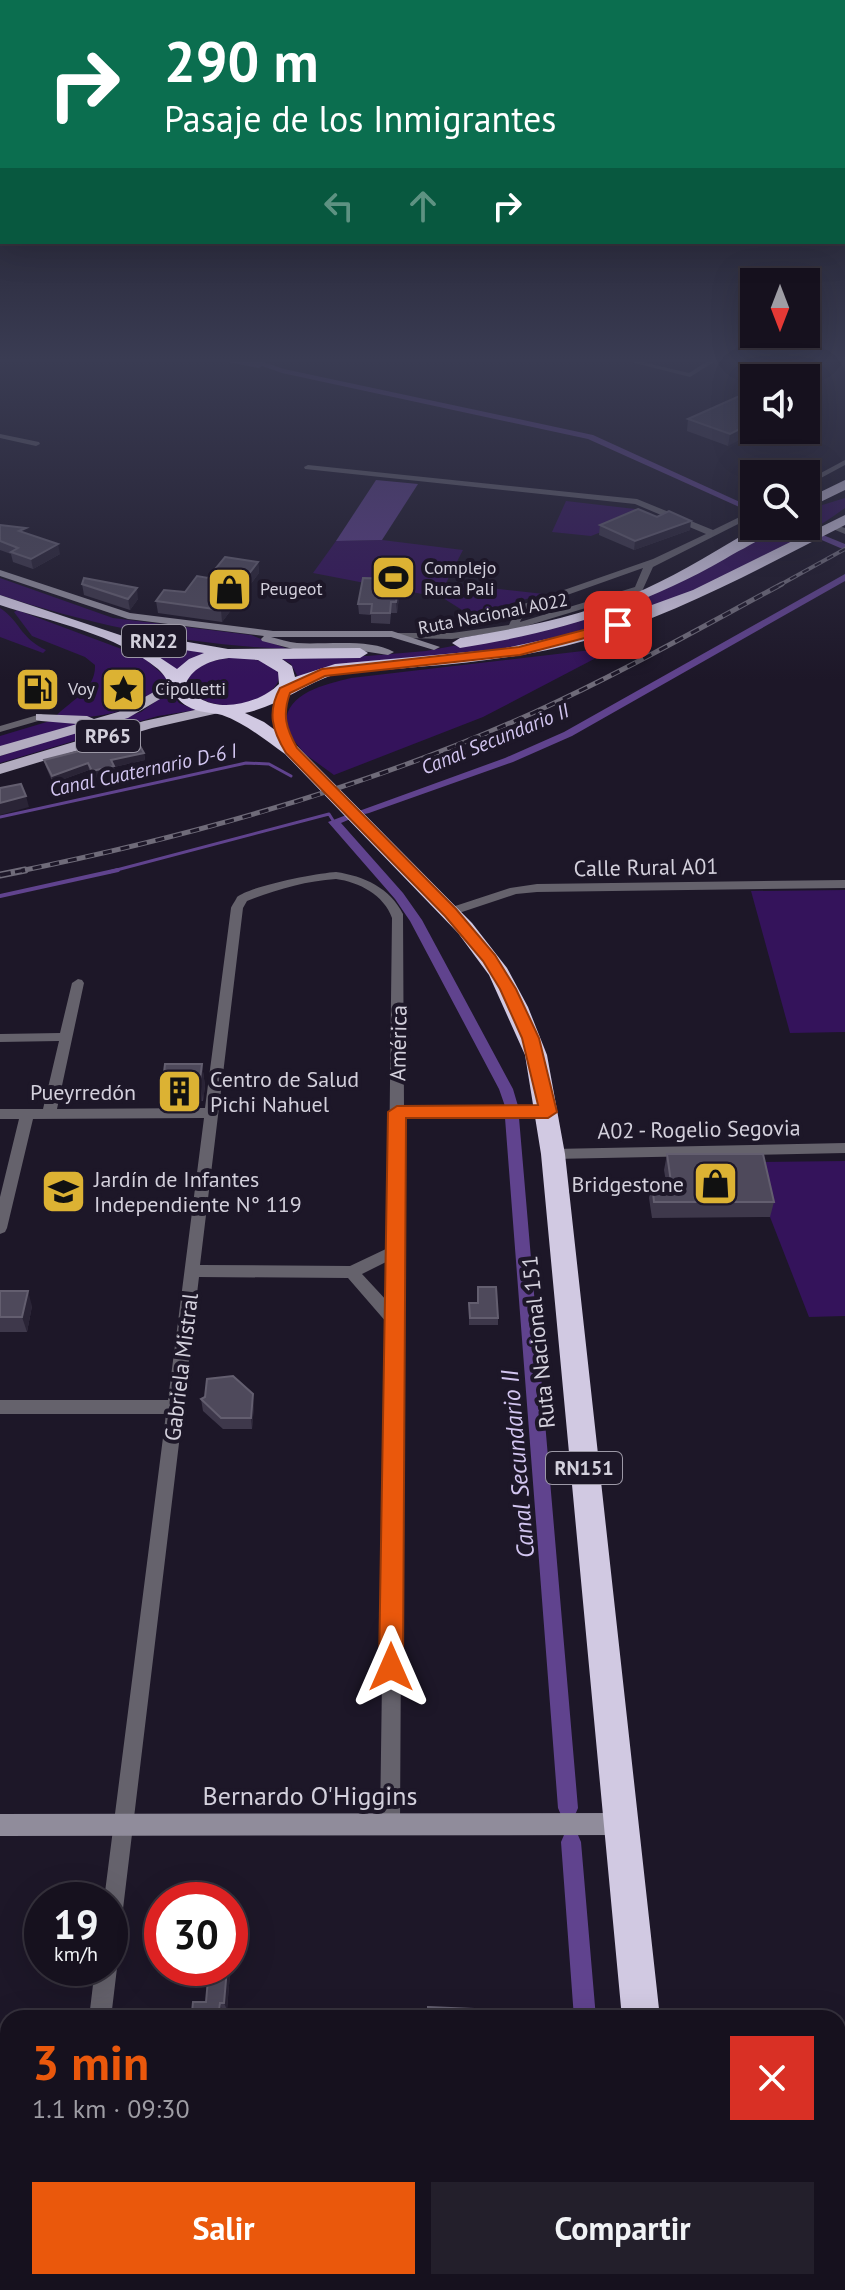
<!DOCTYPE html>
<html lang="es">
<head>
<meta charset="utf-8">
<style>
  :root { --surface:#16111e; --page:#231f2b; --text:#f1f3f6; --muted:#9e9da4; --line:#35313c; --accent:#ea580c }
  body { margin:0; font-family:"PT Sans",sans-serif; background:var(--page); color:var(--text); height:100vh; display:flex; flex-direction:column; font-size:30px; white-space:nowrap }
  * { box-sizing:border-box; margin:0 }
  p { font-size:26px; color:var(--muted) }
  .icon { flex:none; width:44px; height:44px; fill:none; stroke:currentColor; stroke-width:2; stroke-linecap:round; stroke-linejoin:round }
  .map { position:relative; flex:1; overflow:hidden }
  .side { position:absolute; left:0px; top:2010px; width:846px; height:280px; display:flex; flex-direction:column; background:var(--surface); border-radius:24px 24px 0 0; box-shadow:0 8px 32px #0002,0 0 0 2px var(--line) }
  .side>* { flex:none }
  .guide { position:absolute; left:0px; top:0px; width:846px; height:244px; box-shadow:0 8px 32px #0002,0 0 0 2px var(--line); background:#0b6e4f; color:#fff; overflow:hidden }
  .needle { width:52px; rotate:180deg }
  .tools { position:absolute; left:740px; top:268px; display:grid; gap:16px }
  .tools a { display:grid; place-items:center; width:80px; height:80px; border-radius:0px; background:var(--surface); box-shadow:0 8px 32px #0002,0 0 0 2px var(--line); font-size:40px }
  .speed { position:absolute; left:24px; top:1882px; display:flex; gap:16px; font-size:40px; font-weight:700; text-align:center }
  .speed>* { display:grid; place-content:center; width:104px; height:104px; border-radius:50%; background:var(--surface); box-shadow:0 8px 32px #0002,0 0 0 2px var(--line); line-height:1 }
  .speed small { font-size:20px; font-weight:400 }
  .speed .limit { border:12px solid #d22; background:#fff; color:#111 }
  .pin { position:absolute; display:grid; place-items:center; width:68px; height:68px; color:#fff; margin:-34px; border-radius:16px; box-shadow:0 4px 12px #0006 }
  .me { position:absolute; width:88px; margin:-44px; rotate:0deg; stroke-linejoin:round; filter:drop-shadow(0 0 6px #0008) }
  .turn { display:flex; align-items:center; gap:28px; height:168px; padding:0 32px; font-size:36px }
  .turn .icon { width:104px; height:104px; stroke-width:2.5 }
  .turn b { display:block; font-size:56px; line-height:68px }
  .lanes { display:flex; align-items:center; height:76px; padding:0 32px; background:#0003; justify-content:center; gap:40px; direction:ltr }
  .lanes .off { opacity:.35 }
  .round { display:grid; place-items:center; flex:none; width:84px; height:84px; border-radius:0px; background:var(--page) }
  .summary { display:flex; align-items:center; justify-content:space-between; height:136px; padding:0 32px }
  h1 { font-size:48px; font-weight:700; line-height:60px; color:var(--accent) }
  .button { display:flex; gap:16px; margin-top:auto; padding:16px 32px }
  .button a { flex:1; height:92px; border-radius:0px; background:var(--accent); color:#fff; font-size:32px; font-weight:700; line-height:92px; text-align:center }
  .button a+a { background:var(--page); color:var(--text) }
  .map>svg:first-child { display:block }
  .green { fill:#34135b }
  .forest { fill:#5b3d88 }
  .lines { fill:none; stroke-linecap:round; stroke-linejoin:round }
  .stream-far2 { stroke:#60438e; stroke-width:3 }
  .stream-far1 { stroke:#60438e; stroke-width:4 }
  .stream { stroke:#60438e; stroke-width:6 }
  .canal { fill:#60438e; fill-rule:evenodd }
  .street { fill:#65626c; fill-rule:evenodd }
  .secondary { fill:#908c9b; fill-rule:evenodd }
  .primary { fill:#b2acc0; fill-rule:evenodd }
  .highway { fill:#d1c9e2; fill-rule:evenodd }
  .rail-far2-casing { stroke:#6f6b79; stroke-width:4 }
  .rail-far1-casing { stroke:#6f6b79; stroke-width:5 }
  .rail-casing { stroke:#6f6b79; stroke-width:7 }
  .rail-far2 { stroke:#1d1728; stroke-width:2; stroke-dasharray:7; stroke-linecap:butt }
  .rail-far1 { stroke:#1d1728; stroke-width:3; stroke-dasharray:9; stroke-linecap:butt }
  .rail { stroke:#1d1728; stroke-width:4; stroke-dasharray:11; stroke-linecap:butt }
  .wall { fill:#3e384b }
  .shaded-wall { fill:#2a2436 }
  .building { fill:#4e495b; stroke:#635e6f; stroke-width:2 }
  .route { fill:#ea580c; stroke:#983908; stroke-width:2 }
  .labels { text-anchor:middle; stroke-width:8; stroke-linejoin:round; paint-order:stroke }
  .far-poi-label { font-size:18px; fill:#d3d0dc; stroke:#1d1728; text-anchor:start }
  .far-street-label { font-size:18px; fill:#d3d0dc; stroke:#1d1728 }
  .shield { fill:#1d1728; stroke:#9c98a6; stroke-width:2 }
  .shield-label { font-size:20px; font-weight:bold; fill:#d3d0dc }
  .far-water-label { font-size:20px; font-style:italic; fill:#d2c5f0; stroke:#1d1728 }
  .street-label { font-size:22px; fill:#d3d0dc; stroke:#1d1728 }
  .poi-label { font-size:22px; fill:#d3d0dc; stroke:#1d1728; text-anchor:start }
  .water-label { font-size:24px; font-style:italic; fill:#d2c5f0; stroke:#1d1728 }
  .near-street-label { font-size:26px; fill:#d3d0dc; stroke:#1d1728 }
</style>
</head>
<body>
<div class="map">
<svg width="845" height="2290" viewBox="0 0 845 2290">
  <rect width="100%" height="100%" fill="#1d1728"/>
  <!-- green -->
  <path class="green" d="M845,498V508C756,572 606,636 497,650C457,655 416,658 375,662C349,665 322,665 298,677L291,664L277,656H367L426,651L560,626L618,609L658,592L775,526H806V510Z
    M566,501L635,509L650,513L591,536L552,532Z
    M382,540L463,550L446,583L544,594L470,615L443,598L313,573L336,541Z
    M0,578L113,618L251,635L288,649C188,645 95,626 0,595Z
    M0,608C20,621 20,638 46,650L43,653L0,637Z
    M17,610L143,657L168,679L167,682C141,711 95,722 57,715C71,700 96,690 95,665L85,657L32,636L14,612Z
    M109,635L210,653L176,670L151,651Z
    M617,647L483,717L334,775L305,754L287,732C279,694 323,685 351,678Z
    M239,657C336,667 231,736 189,689L187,681C196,661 219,659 239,657Z
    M170,691L179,703L196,710L158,716L0,763V756L141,712Z
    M50,721L87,722L0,747V736Z
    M845,890V1032L790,1033L751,891Z
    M845,1161V1316L809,1317L770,1217L758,1162Z
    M358,2282H479V2290H358Z"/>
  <!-- forest -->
  <path class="forest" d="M376,480L418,484L382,540L336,541Z"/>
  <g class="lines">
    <!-- stream-far2 -->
    <path class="stream-far2" d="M0,817L246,763L269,764L291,776
      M109,872L329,814L334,822"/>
    <!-- stream-far1 -->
    <path class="stream-far1" d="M0,896L118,870"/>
    <!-- stream -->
    <path class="stream" d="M699,2282L700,2290"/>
    <!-- canal -->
    <path class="canal" d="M225,360L250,362L248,360H257L284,369L593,435L753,508L746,510L588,439L282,373L262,366L259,368L228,362Z
      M789,526H801L845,544V550Z
      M845,574V581L572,736L513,762L369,813L365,814L359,811L505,758L564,732Z
      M349,814L355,817L341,823L403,893L422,920L513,1089L518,1106L516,1109H506L499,1089L410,921L395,899L328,822Z
      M512,1113L519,1118L578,1808L575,1815L568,1818L561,1815L558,1808L505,1118Z
      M571,1832L578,1835L581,1842L596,2018H574L561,1842L564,1835Z
      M838,2173H845V2197H838Z
      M593,2282H617V2290H593Z"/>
    <!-- street -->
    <path class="street" d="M623,360H634L689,373L709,360H717L690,377Z
      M0,434L39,442L40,444L36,446L0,438Z
      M845,460V465L806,486V481Z
      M308,465L637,499L713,530L754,510V516L653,567L638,600H632V594L513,630L452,639L399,638L396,637V633H452L509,625L518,606L653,559L706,534L635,504L305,469L304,467ZM643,568L635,587L520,622L525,610Z
      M828,523L845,528V534L828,527Z
      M41,714L46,717L45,719L0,732V726Z
      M336,872C364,876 390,888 403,914L404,1107H548L555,1112L548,1117H404L400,1824L397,1831L390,1834L383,1831L380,1824L387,1323L348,1278L199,1277L120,1934L117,1941L110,1944V1900H104L166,1414H0V1400H168L204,1118L33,1119L7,1228L5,1232L0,1234V1197L19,1119H0V1109H43L59,1041L0,1042V1034L60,1033L72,983L78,979L82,980L84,983L57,1109L205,1108L231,908C231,907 237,898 237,897C250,886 318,873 336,872ZM336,879C359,882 384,895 392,918L388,1248L350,1266L200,1265L243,908L247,901C275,890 305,881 336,879ZM388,1261V1302L362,1274Z
      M845,880V888L537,892L516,894L450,916L444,912L446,909L510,888L537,884Z
      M845,1143V1153L553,1159L546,1154L553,1149Z
      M110,1959L113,1961L117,1968L111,2018H89L95,1968H110Z
      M0,2106H8V2128H0Z
      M838,2129H845V2151H838Z
      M55,2282H79L78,2290H54Z
      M330,2282H354V2290H330Z
      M485,2282H509V2290H485Z
      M530,2282H554V2290H530Z
      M733,2282H757L758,2290H734Z"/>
    <!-- secondary -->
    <path class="secondary" d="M0,570L130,613L273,631H392L440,647L434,650L391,637H271C280,639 288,642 297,643C324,645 371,638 394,652L388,655L356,650L293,649L262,641L261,639L264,636L128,619L0,576Z
      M620,1813L628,1816L631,1824L628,1832L620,1835L0,1836V1814Z"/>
    <!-- primary -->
    <path class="primary" d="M177,679L182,680V686L128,718L0,756V746L77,724L41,721L36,720V714L87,716L94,719L118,712Z
      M218,705L225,709L223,712L152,728L0,774V764L144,721Z"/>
    <!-- highway -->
    <path class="highway" d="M845,480V490L806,509V499Z
      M845,515V525C760,568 676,615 584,641C503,664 419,666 336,674C304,684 279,706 245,713L264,722L297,746L472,923L507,968L528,1007L547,1055L565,1154L660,2018H622L541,1154L525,1055L489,975L458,933L285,754C265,740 245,723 222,715C211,712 198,713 187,706C171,697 171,680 158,669C116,634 52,622 0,605V595L123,636L131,632L228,649L360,648L368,653L360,658L282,659L292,666L295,677L335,664L501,649L575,633L693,590ZM138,643L204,653L189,659L177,669ZM229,658L258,660L278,672L279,684C256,707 203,717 186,683C194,666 212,660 229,658Z
      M758,526H776C763,540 741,549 725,559C642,607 555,633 460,648L452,643L460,638C523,628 586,615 645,589C684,571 721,548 758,526Z
      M649,2282H689L691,2290H649Z"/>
    <defs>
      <path id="rail-far2" d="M778,586L845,549"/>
      <path id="rail-far1" d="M15,872C193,836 369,787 535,712C619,674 700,628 782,584"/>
      <path id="rail" d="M0,875L25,870"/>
    </defs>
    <!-- rail-far2 casing -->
    <use href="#rail-far2" class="rail-far2-casing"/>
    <!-- rail-far1 casing -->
    <use href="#rail-far1" class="rail-far1-casing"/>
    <!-- rail casing -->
    <use href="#rail" class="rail-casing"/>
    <!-- rail-far2 -->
    <use href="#rail-far2" class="rail-far2"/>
    <!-- rail-far1 -->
    <use href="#rail-far1" class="rail-far1"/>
    <!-- rail -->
    <use href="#rail" class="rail"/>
  </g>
  <!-- wall -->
  <path class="wall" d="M753,390L728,446L687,431L688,419Z
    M0,525L27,534L60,554L33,569L13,562L11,554L0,550Z
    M600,525L690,530L634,550L599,535Z
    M258,562L259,573L222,622L158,613L156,601L185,592L208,578Z
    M400,579V589L397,613H391L390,624L371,623V615L359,614L358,604Z
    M82,584L138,599L130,610L84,595Z
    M144,753L145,760L114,767L115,773L93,778L89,770L53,783L46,767L44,760Z
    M202,1064L205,1086L203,1101L166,1103L163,1081Z
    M667,1154L774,1202L770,1217L652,1218L649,1198L652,1182H666L664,1170Z
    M478,1287L498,1318V1325H469V1303H478Z
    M0,1291L32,1306L27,1332H0Z
    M201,1399L254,1405L252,1429H223L203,1411Z
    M230,1943L232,1949L227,2010H222L206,2002Z"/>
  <!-- shaded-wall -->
  <path class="shaded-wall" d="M754,422V430H759L728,446L730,434Z
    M691,521L690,530L634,550L635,541Z
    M58,544L60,554L33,569L31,559Z
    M258,562L259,573L222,622L221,610Z
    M400,579V589L397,613L396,602Z
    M137,588L138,599L130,610L128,599Z
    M144,753L145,760L114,767L115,773L93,778L92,771L111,760Z
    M88,763L89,770L53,783L52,776Z
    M26,796L29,807L0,815V803Z
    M202,1064L205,1086L203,1101L200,1079Z
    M28,1291L32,1306L27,1332L22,1317Z
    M253,1394L254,1405L252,1429L251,1418Z
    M230,1943L232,1949L227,2010L224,2003L227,1968H230Z
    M220,2003L222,2010L221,2018H218Z"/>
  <!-- building -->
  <path class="building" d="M753,390H754V422L730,434L688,419Z
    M638,509L657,517L669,511L691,521L635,541L600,525Z
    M0,525L26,528L19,531L58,544L31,559L11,552L18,548L0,541Z
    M225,557L258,562L221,610L156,601L164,590L185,592L197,576L208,578Z
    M84,578L137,588L128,599L82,584Z
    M363,578L400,579L396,602H391L390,613H371L372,604H358Z
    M135,737L144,753L111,760L114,766L92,771L88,763L52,776L44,760Z
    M21,784L26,796L0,803V788Z
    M165,1064H202L200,1079L163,1081Z
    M667,1154H763L774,1202H654L652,1182H671Z
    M478,1287H496L498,1318H470L469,1303H478Z
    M0,1291H28L22,1317H0Z
    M233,1376L253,1394L251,1418H221L201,1399L205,1397L207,1379Z
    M160,1941H162V1958H158Z
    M209,1968H227L224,2003H220L218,2018H130L131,2012H192L193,2002H206Z
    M428,2007L497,2010V2018H428Z"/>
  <!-- sky -->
  <linearGradient id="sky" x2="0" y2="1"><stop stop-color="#100d16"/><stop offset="0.53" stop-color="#3a3c53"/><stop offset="1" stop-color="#3a3c53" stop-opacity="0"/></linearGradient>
  <rect width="845" height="680" fill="url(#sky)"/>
  <!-- route -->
  <path class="route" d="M618,621L623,622V628L520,655L325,676L290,693C282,715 286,728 297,748L456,909L495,955L516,989L539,1038L557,1112L548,1118H406L403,1667L400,1675L391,1678L383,1675L379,1667L388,1112L397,1106L538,1105L522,1038L500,989L483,961L445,916L286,753C272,730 267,712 280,688L322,669L519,647Z"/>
  <!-- icons -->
  <defs>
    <symbol id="stadium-square" viewBox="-11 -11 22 22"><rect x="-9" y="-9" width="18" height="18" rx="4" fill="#dcb233" stroke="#1d1728"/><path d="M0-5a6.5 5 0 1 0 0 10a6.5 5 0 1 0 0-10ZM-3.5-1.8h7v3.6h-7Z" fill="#111"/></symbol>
    <symbol id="shop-square" viewBox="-11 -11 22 22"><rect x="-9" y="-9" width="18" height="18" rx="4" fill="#dcb233" stroke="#1d1728"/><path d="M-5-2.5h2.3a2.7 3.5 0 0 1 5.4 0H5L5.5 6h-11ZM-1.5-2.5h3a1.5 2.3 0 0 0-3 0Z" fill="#111"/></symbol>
    <symbol id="fuel-square" viewBox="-11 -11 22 22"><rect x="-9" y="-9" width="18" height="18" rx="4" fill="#dcb233" stroke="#1d1728"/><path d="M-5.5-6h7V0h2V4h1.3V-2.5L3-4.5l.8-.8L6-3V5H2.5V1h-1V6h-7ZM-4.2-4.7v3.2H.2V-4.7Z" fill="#111"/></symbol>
    <symbol id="sight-square" viewBox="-11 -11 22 22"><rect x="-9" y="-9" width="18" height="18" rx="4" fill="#dcb233" stroke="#1d1728"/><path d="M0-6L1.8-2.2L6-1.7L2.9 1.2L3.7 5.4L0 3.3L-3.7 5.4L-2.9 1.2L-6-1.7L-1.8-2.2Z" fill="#111"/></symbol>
    <symbol id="building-square" viewBox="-11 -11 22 22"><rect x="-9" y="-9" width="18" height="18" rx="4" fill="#dcb233" stroke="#1d1728"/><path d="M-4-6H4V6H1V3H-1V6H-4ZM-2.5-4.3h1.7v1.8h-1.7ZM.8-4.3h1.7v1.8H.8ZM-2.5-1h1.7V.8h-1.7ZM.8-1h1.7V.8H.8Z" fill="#111"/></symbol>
    <symbol id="school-square" viewBox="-11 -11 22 22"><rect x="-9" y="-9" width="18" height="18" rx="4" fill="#dcb233" stroke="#1d1728"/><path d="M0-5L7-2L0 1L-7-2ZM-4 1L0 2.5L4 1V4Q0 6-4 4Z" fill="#111"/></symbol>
  </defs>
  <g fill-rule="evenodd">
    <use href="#stadium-square" x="368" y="552" width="51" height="51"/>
    <use href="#shop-square" x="204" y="564" width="51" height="51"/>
    <use href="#fuel-square" x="12" y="664" width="51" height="51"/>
    <use href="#sight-square" x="98" y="664" width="51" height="51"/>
    <use href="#building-square" x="154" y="1066" width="51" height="51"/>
    <use href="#shop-square" x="690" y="1158" width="51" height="51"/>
    <use href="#school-square" x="38" y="1166" width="51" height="51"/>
  </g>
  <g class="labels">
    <!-- far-poi labels -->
    <g class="far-poi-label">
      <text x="424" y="574">Complejo<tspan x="424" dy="21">Ruca Pali</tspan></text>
      <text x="260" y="595">Peugeot</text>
      <text x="68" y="695">Voy</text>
      <text x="155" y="695">Cipolletti</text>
    </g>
    <!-- far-street labels -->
    <g class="far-street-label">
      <text transform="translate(493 614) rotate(-11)" y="6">Ruta Nacional A022</text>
    </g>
    <!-- shield labels -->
    <g class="shield">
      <rect x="122" y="625" width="64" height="32" rx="6"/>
      <rect x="76" y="720" width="64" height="32" rx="6"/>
      <rect x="546" y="1452" width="76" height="32" rx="6"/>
    </g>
    <g class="shield-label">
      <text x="154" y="648">RN22</text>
      <text x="108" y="743">RP65</text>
      <text x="584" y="1475">RN151</text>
    </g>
    <!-- far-water labels -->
    <g class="far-water-label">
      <text transform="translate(495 739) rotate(-22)" y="7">Canal Secundario II</text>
      <text transform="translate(143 770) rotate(-12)" y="7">Canal Cuaternario D-6 I</text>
    </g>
    <!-- street labels -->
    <g class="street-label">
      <text transform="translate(646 867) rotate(-1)" y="8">Calle Rural A01</text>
      <text transform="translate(398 1043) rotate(-89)" y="8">América</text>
      <text x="83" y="1100">Pueyrredón</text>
      <text transform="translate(699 1129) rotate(-1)" y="8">A02 - Rogelio Segovia</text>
      <text transform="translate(538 1342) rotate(-96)" y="8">Ruta Nacional 151</text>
      <text transform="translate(181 1367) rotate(-83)" y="8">Gabriela Mistral</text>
    </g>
    <!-- poi labels -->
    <g class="poi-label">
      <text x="210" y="1087">Centro de Salud<tspan x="210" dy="25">Pichi Nahuel</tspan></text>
      <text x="94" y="1187">Jardín de Infantes<tspan x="94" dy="25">Independiente N° 119</tspan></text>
      <text x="684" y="1192" text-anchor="end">Bridgestone</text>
    </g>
    <!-- water labels -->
    <g class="water-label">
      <text transform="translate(518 1464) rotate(-95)" y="8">Canal Secundario II</text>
    </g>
    <!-- near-street labels -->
    <g class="near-street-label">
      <text x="310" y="1805">Bernardo O'Higgins</text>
    </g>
  </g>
</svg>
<div class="tools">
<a><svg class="needle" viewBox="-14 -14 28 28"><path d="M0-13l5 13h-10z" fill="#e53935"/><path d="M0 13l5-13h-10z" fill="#9e9da4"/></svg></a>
<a><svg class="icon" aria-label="sound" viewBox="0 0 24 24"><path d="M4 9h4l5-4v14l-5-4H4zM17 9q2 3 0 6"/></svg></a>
<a><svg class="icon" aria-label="search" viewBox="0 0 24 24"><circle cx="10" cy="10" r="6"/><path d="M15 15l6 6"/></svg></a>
</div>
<div class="speed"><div>19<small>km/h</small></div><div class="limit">30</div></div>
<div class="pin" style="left:618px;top:625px;background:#d93025"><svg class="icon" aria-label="arrive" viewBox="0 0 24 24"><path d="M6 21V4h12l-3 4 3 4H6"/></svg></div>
<svg class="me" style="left:391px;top:1667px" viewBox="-20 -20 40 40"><path d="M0-17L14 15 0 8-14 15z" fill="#ea580c" stroke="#fff" stroke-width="4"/></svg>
<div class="guide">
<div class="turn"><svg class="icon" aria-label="right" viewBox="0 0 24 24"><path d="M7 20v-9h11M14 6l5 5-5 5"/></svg><div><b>290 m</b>Pasaje de los Inmigrantes</div></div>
<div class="lanes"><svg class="icon off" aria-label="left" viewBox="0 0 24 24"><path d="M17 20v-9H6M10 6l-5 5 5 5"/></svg><svg class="icon off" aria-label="ahead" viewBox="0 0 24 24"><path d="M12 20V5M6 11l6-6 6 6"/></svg><svg class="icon" aria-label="right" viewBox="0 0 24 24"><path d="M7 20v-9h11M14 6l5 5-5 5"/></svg></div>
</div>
<section class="side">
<div class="summary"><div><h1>3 min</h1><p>1.1 km · 09:30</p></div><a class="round" style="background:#d93025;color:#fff"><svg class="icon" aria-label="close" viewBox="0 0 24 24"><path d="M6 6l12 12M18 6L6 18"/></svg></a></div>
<div class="button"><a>Salir</a><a>Compartir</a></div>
</section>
</div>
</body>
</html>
